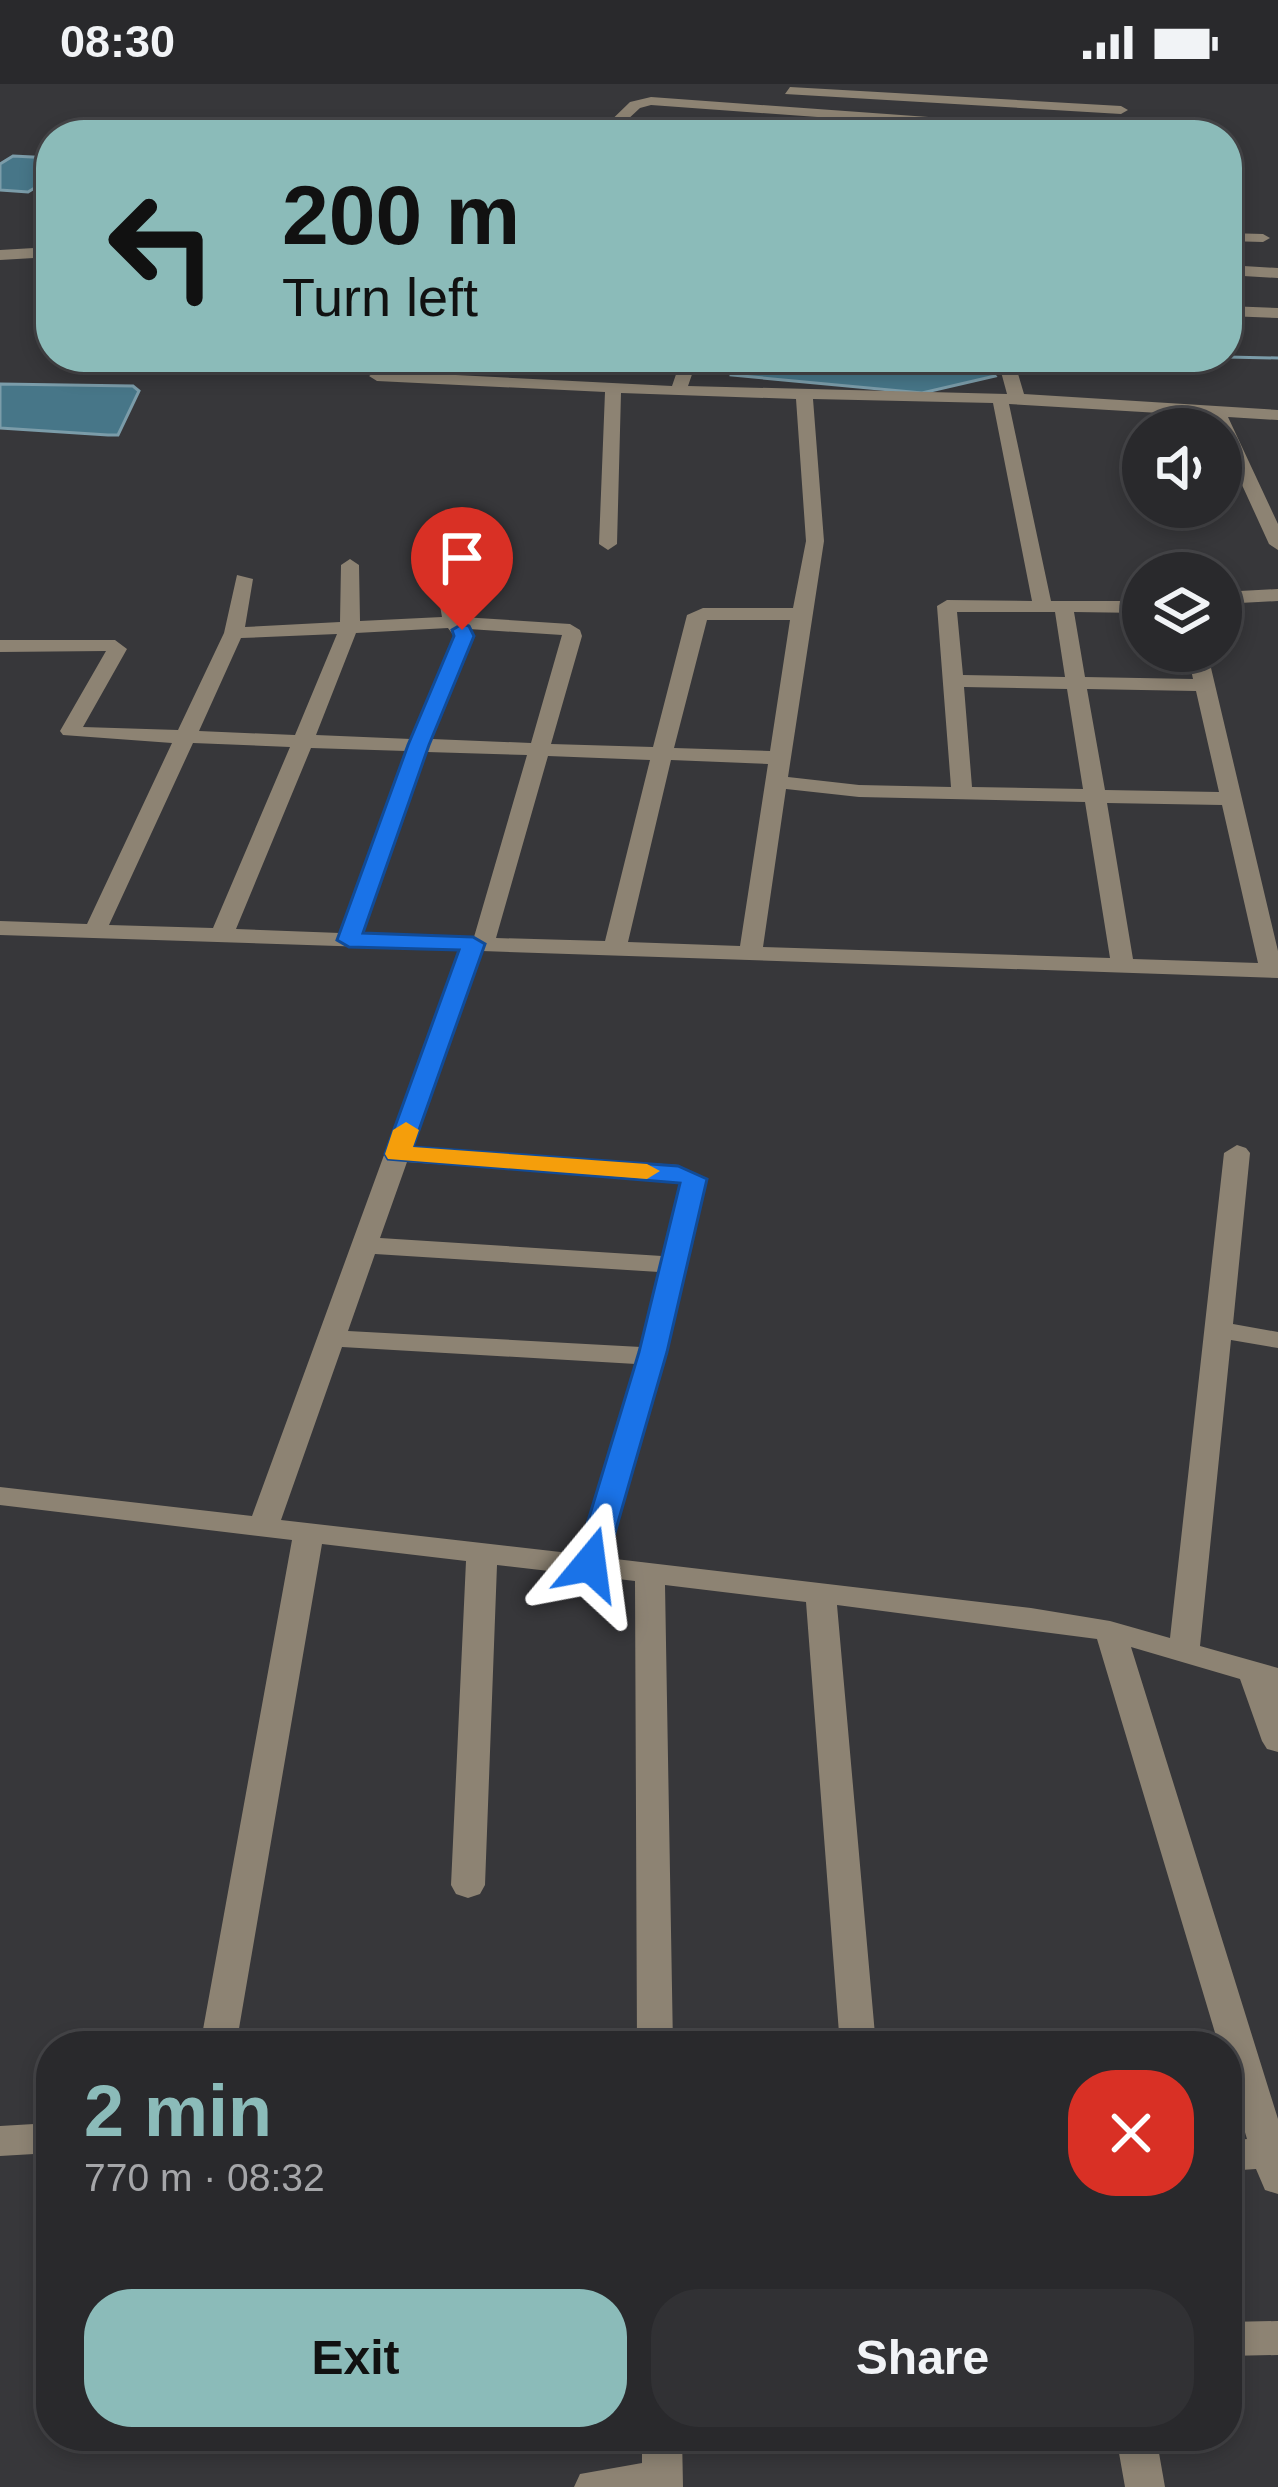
<!DOCTYPE html>
<html lang="en">
<head>
<meta charset="utf-8">
<style>
  :root { --surface:#29292c; --page:#313134; --text:#f1f3f6; --muted:#a5a6a9; --line:#454548; --accent:#8bbbb9 }
  body { margin:0; font-family:Helvetica,sans-serif; background:var(--page); color:var(--text); height:100vh; display:flex; flex-direction:column; font-size:45px; white-space:nowrap }
  * { box-sizing:border-box; margin:0 }
  p { font-size:39px; color:var(--muted) }
  .icon { flex:none; width:66px; height:66px; fill:none; stroke:currentColor; stroke-width:2; stroke-linecap:round; stroke-linejoin:round }
  .map { position:relative; flex:1; overflow:hidden }
  .side { position:absolute; left:36px; top:1947px; width:1206px; height:420px; display:flex; flex-direction:column; background:var(--surface); border-radius:48px; box-shadow:0 6px 18px #0003,0 0 0 3px var(--line) }
  .side>* { flex:none }
  .banner { position:absolute; left:36px; top:36px; width:1206px; height:252px; border-radius:48px; box-shadow:0 6px 18px #0003,0 0 0 3px var(--line); background:#8bbbb9; color:#111; overflow:hidden }
  .controls { position:absolute; left:1122px; top:324px; display:grid; gap:24px }
  .controls a { display:grid; place-items:center; width:120px; height:120px; border-radius:50%; background:var(--surface); box-shadow:0 6px 18px #0003,0 0 0 3px var(--line); font-size:60px }
  .pin { position:absolute; display:grid; place-items:center; width:102px; height:102px; color:#fff; margin:-123px -51px; border-radius:50% 50% 50% 0; rotate:-45deg; box-shadow:0 0 12px #0007 }
  .pin .icon { rotate:45deg }
  .me { position:absolute; width:132px; margin:-66px; rotate:16deg; stroke-linejoin:round; filter:drop-shadow(0 0 9px #0008) }
  .turn { display:flex; align-items:center; gap:42px; height:252px; padding:0 48px; font-size:54px }
  .turn .icon { width:156px; height:156px; stroke-width:2.5 }
  .turn b { display:block; font-size:84px; line-height:102px }
  .round { display:grid; place-items:center; flex:none; width:126px; height:126px; border-radius:48px; background:var(--page) }
  .summary { display:flex; align-items:center; justify-content:space-between; height:204px; padding:0 48px }
  h1 { font-size:72px; font-weight:800; line-height:90px; color:var(--accent) }
  .primary-button { display:flex; gap:24px; margin-top:auto; padding:24px 48px }
  .primary-button a { flex:1; height:138px; border-radius:48px; background:var(--accent); color:#111; font-size:48px; font-weight:800; line-height:138px; text-align:center }
  .primary-button a+a { background:var(--page); color:var(--text) }
  .status { display:flex; justify-content:space-between; align-items:center; height:84px; padding:0 60px; background:var(--surface); direction:ltr }
  .status svg { height:33px; fill:currentColor }
  .map>svg:first-child { display:block }
  .water { fill:#477688; stroke:#7b9ca9; stroke-width:3 }
  .lines { fill:none; stroke-linecap:round; stroke-linejoin:round }
  .stream { stroke:#7b9ca9; stroke-width:3 }
  .canal { fill:#477688; fill-rule:evenodd }
  .minor { fill:#8d8373; fill-rule:evenodd }
  .route { fill:#1a73e8; stroke:#114b97; stroke-width:3 }
  .slow { fill:#f59e0b }
</style>
</head>
<body>
<div class="status"><b>08:30</b><svg viewBox="0 0 49 12"><path d="M0 12V9h3v3zM5 12V6h3v6zM10 12V3h3v9zM15 12V0h3v12zM26 1h20v11H26zM47 4h2v5h-2z"/></svg></div>
<div class="map">
<svg width="1278" height="2403" viewBox="0 0 1278 2403">
  <rect width="100%" height="100%" fill="#37373a"/>
  <!-- water -->
  <path class="water" d="M13,72L51,74V94L28,108L0,106V80Z
    M732,273H981L995,292L922,309L731,291Z
    M0,300L133,302L139,307L118,351H108L0,344Z"/>
  <g class="lines">
    <!-- stream -->
    <path class="stream" d="M1227,273L1278,274
      M1048,284L1188,273"/>
    <!-- canal -->
    <path class="canal" d="M326,35L492,48L497,51H455L330,40Z"/>
    <!-- minor -->
    <path class="minor" d="M790,3L1121,22L1128,26L1121,30L785,10Z
      M651,13L998,38L1005,42L998,46L651,21L640,24L611,51H596L630,18Z
      M1227,149L1263,150L1270,154L1263,158L1227,157Z
      M51,163V173L0,176V166Z
      M1227,181L1278,184V194L1227,191Z
      M1227,222L1278,224V234L1227,232Z
      M682,273H698L688,302L1007,310L997,273H1013L1024,310L1278,326V336L1228,333L1278,440V466L1269,460L1221,355V345H1216L1210,332L1009,320L1051,517H1143V529L1074,528L1085,593L1193,595L1187,567H1207L1278,867V894L482,867L413,1063L678,1081L707,1095L667,1269L607,1474L1031,1524L1110,1537L1170,1554L1224,1069L1237,1061L1246,1064L1250,1069L1233,1240L1278,1248V1264L1231,1256L1200,1562L1278,1584V1668L1267,1665L1262,1657L1240,1595L1131,1563L1278,2035V2110L1265,2106L1256,2085L1227,2087V2057L1247,2055L1227,1987V1962H1219L1097,1555L837,1521L876,1962H840L806,1518L665,1501L673,1962H637L635,1497L497,1481L485,1801L480,1810L468,1814L456,1810L451,1801L466,1477L322,1460L236,1962H200L292,1456L0,1421V1403L252,1432L459,866L0,851V837L87,840L172,659L63,651L60,647L106,567L0,568V556H115L127,565L83,643L178,646L224,549L237,491L253,495L245,543L340,538L341,481L350,475L359,481L360,537L442,533L433,482L442,476L451,482L462,533L570,540L580,546L582,552L551,660L653,663L687,531L703,524H793L806,457L796,315L621,309L617,460L608,466L599,460L605,308L377,297L369,292L377,287L672,302ZM813,315L993,319L1032,517L947,516L937,522L951,703L859,701L788,693L824,457ZM957,528H1055L1065,593L963,591ZM707,536H790L770,667L674,664ZM448,544L454,552L411,655L316,651L356,549ZM469,545L562,551L531,659L432,655L474,552ZM337,550L295,651L199,647L241,554ZM964,603L1067,605L1083,705L972,703ZM1087,605L1196,607L1219,708L1105,706ZM193,659L290,663L213,844L109,841ZM311,664L406,667L340,849L236,845ZM427,668L527,671L474,853L363,849ZM548,672L650,676L605,857L496,854ZM671,676L768,680L740,862L628,858ZM786,705L859,713L1085,718L1110,874L763,863ZM1107,719L1222,721L1258,879L1133,875ZM407,1078L674,1096L680,1099L662,1172L380,1154ZM375,1170L659,1188L641,1263L348,1247ZM342,1263L636,1280L578,1470L281,1436Z
      M1278,505V517L1221,520V508Z
      M51,2039V2069L0,2072V2042Z
      M1278,2237V2271L1227,2272V2238Z
      M642,2352H682L683,2403H574L580,2390L642,2379Z
      M1116,2352H1156L1165,2403H1125Z"/>
  </g>
  <!-- route -->
  <path class="route" d="M462,540L469,542L474,552L429,661L363,849L473,853L485,860L413,1063L678,1082L707,1095L667,1268L606,1480L590,1490L575,1480L639,1268L680,1099L388,1075L385,1070L459,866L349,863L337,856L408,661L454,552L452,546Z"/>
  <!-- slow -->
  <path class="slow" d="M406,1038L419,1046L413,1063L647,1080L660,1087L647,1095L388,1075L385,1070L393,1046Z"/>
</svg>
<div class="controls">
<a><svg class="icon" aria-label="sound" viewBox="0 0 24 24"><path d="M4 9h4l5-4v14l-5-4H4zM17 9q2 3 0 6"/></svg></a>
<a><svg class="icon" aria-label="layers" viewBox="0 0 24 24"><path d="M12 4l9 5-9 5-9-5zM3 14l9 5 9-5"/></svg></a>
</div>
<div class="pin" style="left:462px;top:546px;background:#d93025"><svg class="icon" aria-label="arrive" viewBox="0 0 24 24"><path d="M6 21V4h12l-3 4 3 4H6"/></svg></div>
<svg class="me" style="left:590px;top:1480px" viewBox="-20 -20 40 40"><path d="M0-17L14 15 0 8-14 15z" fill="#1a73e8" stroke="#fff" stroke-width="4"/></svg>
<div class="banner">
<div class="turn"><svg class="icon" aria-label="left" viewBox="0 0 24 24"><path d="M17 20v-9H6M10 6l-5 5 5 5"/></svg><div><b>200 m</b>Turn left</div></div>
</div>
<section class="side">
<div class="summary"><div><h1>2 min</h1><p>770 m · 08:32</p></div><a class="round" style="background:#d93025;color:#fff"><svg class="icon" aria-label="close" viewBox="0 0 24 24"><path d="M6 6l12 12M18 6L6 18"/></svg></a></div>
<div class="primary-button"><a>Exit</a><a>Share</a></div>
</section>
</div>
</body>
</html>
